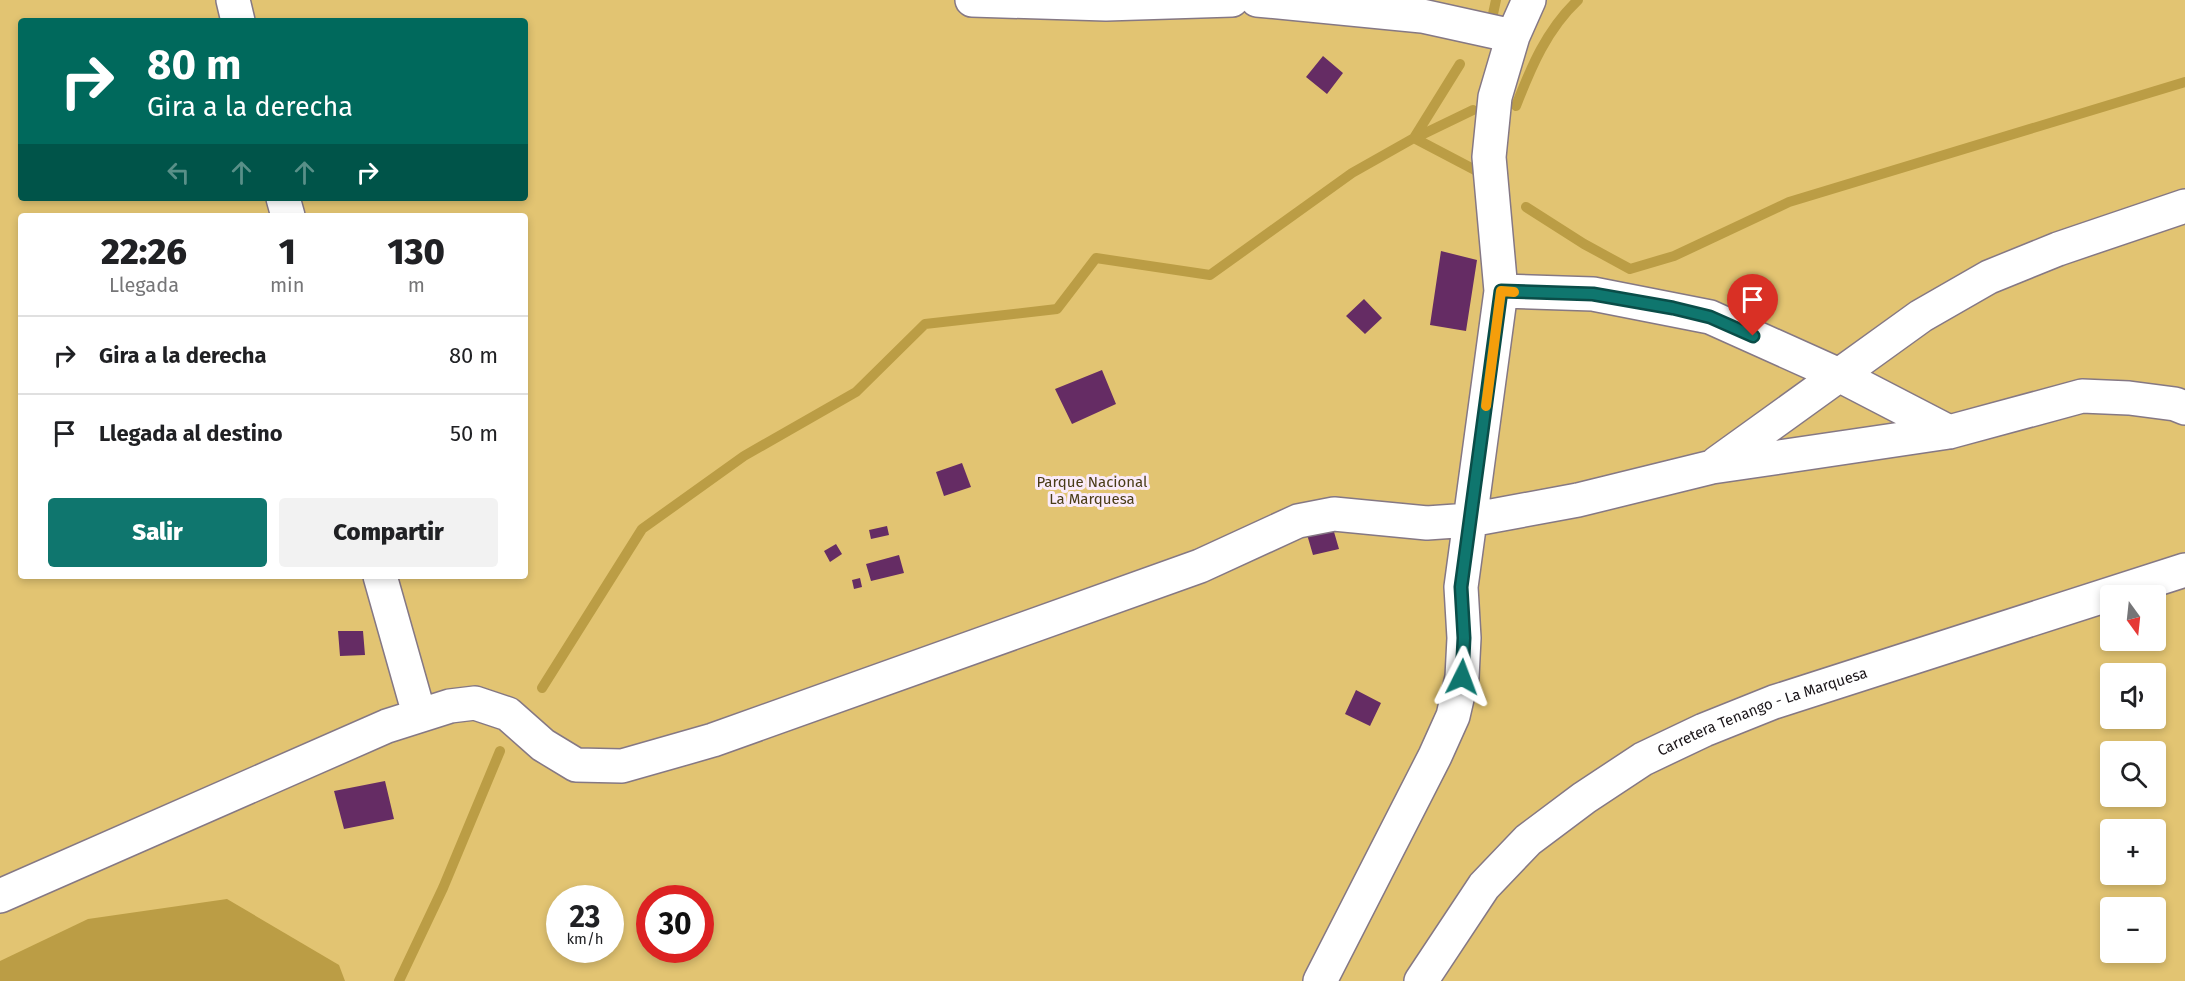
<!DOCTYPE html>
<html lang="es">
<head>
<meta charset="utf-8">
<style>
  :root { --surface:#fff; --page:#f2f2f2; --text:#202124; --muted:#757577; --line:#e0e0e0; --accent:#0f766e }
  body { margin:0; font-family:"Fira Sans",sans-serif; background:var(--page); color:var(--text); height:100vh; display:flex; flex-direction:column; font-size:22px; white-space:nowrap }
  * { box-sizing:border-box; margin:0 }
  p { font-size:20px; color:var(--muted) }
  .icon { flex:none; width:33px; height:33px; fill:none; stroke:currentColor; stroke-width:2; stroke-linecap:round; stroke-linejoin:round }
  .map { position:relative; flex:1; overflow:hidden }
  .side { position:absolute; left:18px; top:213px; width:510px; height:366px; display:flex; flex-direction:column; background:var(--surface); border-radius:6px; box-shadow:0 3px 9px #0003 }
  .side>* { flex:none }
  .top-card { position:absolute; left:18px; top:18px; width:510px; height:183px; border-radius:6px; box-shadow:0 3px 9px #0003; background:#00695c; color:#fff; overflow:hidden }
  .needle { width:39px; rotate:165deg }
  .tools { position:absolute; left:2100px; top:585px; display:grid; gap:12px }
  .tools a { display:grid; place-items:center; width:66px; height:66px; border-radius:6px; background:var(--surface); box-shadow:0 3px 9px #0003; font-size:30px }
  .speed { position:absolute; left:546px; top:885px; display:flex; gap:12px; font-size:30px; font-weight:700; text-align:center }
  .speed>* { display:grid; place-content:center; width:78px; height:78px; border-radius:50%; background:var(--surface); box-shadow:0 3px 9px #0003; line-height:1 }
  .speed small { font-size:15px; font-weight:400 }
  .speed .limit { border:9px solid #d22; background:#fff; color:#111 }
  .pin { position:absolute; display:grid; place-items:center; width:51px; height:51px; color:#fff; margin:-62px -26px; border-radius:50% 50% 50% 0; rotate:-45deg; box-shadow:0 0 6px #0007 }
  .pin .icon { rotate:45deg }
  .me { position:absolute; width:66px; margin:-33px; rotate:3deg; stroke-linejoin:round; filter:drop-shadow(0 0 4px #0008) }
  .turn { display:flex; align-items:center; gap:21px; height:126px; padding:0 30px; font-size:27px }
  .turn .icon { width:78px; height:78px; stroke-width:2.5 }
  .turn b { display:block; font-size:42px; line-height:51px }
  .lanes { display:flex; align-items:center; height:57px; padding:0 30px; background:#0003; justify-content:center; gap:30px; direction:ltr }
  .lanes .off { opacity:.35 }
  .eta { display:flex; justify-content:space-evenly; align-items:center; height:102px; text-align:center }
  .eta b { font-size:36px; font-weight:800; line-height:42px }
  .action { display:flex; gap:12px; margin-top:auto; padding:12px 30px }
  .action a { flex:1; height:69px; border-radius:6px; background:var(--accent); color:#fff; font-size:24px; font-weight:800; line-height:69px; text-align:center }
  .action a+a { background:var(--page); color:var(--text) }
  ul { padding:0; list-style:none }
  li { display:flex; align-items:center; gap:18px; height:78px; padding:0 30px; border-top:2px solid var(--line) }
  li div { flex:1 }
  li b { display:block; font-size:22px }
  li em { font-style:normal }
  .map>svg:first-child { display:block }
  .green { fill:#e2c472; fill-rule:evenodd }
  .water { fill:#bb9d45 }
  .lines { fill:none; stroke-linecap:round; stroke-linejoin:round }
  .stream { stroke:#bb9d45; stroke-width:10 }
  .building { fill:#652c64 }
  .minor-casing { stroke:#857884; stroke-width:36 }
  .secondary-casing { stroke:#857884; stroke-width:36 }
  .minor { stroke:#fff; stroke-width:33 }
  .secondary { stroke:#fff; stroke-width:33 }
  .route-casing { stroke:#0a4d48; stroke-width:15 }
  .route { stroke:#0f766e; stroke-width:10 }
  .slow { stroke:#f59e0b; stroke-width:10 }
  .labels { text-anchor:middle; stroke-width:6; stroke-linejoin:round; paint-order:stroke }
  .park-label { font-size:15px; fill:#493c17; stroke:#faebf9 }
  .street-label { font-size:15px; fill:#1a1519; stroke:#faebf9 }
</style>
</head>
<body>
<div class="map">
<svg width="2185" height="981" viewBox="0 0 2185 981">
  <rect width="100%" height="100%" fill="#eddeec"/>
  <!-- green -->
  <path class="green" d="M0,0H2185V981H0ZM21,21H525V198H21ZM21,216H525V576H21ZM2110,596H2156V640H2110ZM2110,674H2156V718H2110ZM2110,752H2156V796H2110ZM2110,830H2156V874H2110ZM560,898H610V950H560ZM650,898H700V950H650ZM2110,908H2156V952H2110Z"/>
  <!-- water -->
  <path class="water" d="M227,899L339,965L345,981H0V961L88,919Z"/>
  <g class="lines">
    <!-- stream -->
    <path class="stream" d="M1493,14L1496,0
      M1516,106C1531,67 1547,29 1578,0
      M1414,138L1475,170
      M1415,138L1473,110
      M1526,207L1584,244L1630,269L1674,256L1789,202L2185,82
      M542,688L642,529L744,456L856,392L925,324L1057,309L1096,258L1210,275L1352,173L1414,138L1460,64
      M399,981L443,888L500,751"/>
  </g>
  <!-- building -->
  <path class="building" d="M1323,56L1343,73L1327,94L1306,77Z
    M1441,251L1477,260L1466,331L1430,325Z
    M1364,299L1382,318L1365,334L1346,316Z
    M1102,370L1116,404L1072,424L1055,389Z
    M962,463L971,487L944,496L936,472Z
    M1332,525L1339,549L1313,555L1306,531Z
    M887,526L889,535L871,539L869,530Z
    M836,544L842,554L830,562L824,551Z
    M899,555L904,573L871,581L866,564Z
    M860,578L862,587L854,589L852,580Z
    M338,631H363L365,655L340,656Z
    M1356,690L1381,703L1370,726L1345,714Z
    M385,781L394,819L344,829L334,791Z"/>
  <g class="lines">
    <defs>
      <path id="minor" d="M233,0L238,21
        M972,0L1106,4L1232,0
        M1257,0L1422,16L1513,36
        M283,198L288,216
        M1501,291L1593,294L1710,317L1839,375L1949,432
        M1717,463L1921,316L1989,277L2058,249L2185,206
        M380,576L419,714
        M0,896L387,726L450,706L475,703L508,714L543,745L576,765L622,766L713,740L1200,566L1298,521L1334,514L1427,523L1470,520L1578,500L1712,467L1949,432L2082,396L2129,398L2175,404L2185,408
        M1320,981L1435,756L1453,716L1462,677L1464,638L1461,587L1501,291L1489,157L1495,97L1513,36L1529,0"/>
      <g id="secondary">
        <path id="s1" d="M1421,981L1484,886L1528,840L1584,798L1643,759L1704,730L1774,702L2185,570"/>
      </g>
    </defs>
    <!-- minor casing -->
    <use href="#minor" class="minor-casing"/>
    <!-- secondary casing -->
    <use href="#secondary" class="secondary-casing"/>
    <!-- minor -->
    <use href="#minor" class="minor"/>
    <!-- secondary -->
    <use href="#secondary" class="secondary"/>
  </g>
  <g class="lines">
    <defs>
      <path id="route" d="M1462,677L1464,638L1461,587L1501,291L1593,294L1673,308L1710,317L1753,336"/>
    </defs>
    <!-- route casing -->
    <use href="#route" class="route-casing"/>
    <!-- route -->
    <use href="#route" class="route"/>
    <!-- slow -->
    <path class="slow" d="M1486,406L1501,291L1514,292"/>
  </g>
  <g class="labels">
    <!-- park labels -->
    <g class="park-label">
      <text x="1092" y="487">Parque Nacional<tspan x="1092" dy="17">La Marquesa</tspan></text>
    </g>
    <!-- street labels -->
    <g class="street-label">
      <text dy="5" stroke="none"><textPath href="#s1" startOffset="447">Carretera Tenango - La Marquesa</textPath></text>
    </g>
  </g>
</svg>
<div class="tools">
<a><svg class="needle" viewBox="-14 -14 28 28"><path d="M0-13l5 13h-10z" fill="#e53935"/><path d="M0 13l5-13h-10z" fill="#757577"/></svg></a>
<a><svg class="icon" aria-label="sound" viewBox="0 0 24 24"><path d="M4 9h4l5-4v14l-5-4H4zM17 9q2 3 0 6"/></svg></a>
<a><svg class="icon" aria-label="search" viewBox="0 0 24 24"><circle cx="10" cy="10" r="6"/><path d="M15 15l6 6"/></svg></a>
<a>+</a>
<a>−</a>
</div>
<div class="speed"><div>23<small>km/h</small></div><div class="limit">30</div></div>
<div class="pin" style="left:1753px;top:336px;background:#d93025"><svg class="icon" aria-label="arrive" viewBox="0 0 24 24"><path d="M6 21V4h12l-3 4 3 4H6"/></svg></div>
<svg class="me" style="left:1462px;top:677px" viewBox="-20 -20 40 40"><path d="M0-17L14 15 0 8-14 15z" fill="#0f766e" stroke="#fff" stroke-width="4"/></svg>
<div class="top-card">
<div class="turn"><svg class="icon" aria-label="right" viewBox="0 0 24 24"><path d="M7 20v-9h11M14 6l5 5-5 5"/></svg><div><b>80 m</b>Gira a la derecha</div></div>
<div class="lanes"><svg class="icon off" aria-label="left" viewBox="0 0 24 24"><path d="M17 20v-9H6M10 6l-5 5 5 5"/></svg><svg class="icon off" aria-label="ahead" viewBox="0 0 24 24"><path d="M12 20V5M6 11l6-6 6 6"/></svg><svg class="icon off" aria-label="ahead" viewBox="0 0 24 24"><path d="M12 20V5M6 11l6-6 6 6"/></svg><svg class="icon" aria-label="right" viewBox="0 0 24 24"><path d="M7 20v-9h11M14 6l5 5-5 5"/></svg></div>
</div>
<section class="side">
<div class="eta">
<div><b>22:26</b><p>Llegada</p></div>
<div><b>1</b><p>min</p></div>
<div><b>130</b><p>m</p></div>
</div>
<ul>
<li><svg class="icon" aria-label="right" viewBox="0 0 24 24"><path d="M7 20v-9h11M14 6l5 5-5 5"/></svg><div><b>Gira a la derecha</b></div><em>80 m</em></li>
<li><svg class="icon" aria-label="arrive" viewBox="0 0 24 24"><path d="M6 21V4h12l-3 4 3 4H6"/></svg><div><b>Llegada al destino</b></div><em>50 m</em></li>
</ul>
<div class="action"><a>Salir</a><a>Compartir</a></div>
</section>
</div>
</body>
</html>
